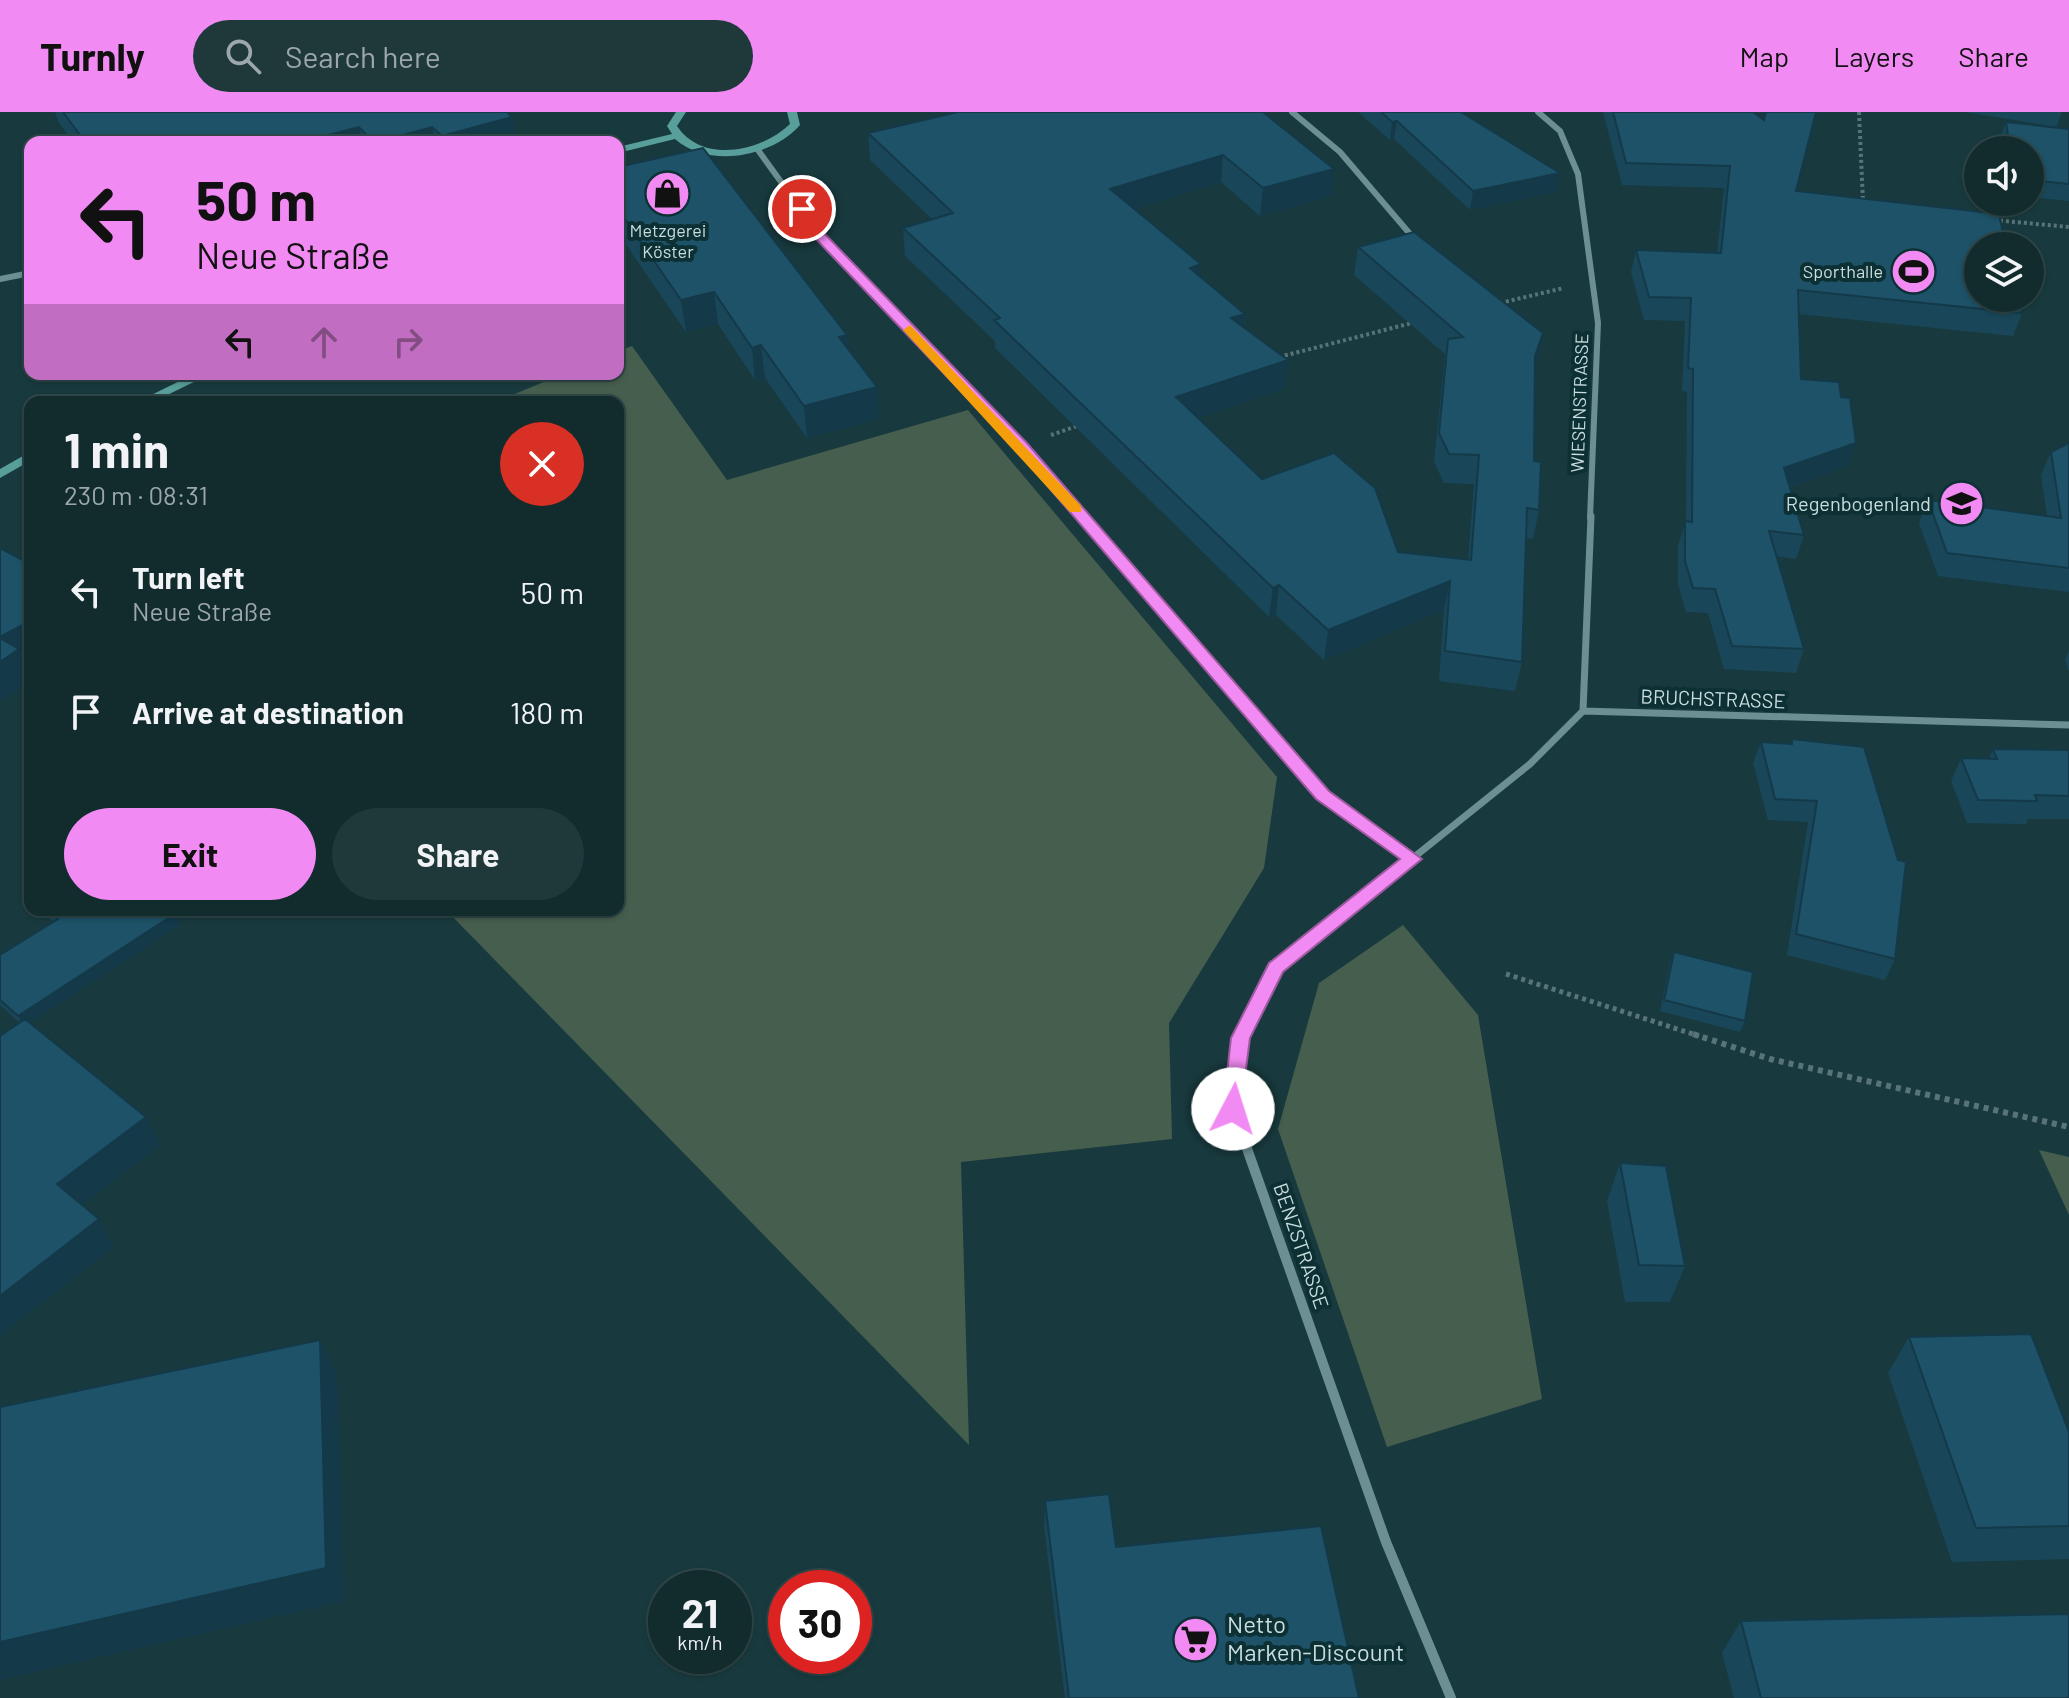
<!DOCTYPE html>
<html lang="en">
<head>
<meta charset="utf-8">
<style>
  :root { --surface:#122c2e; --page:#1f383a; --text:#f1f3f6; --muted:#9ca7aa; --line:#31484a; --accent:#f28af3 }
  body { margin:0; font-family:Barlow,sans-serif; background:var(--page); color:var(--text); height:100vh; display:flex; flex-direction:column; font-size:30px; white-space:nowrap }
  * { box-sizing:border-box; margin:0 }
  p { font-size:26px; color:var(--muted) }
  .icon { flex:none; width:44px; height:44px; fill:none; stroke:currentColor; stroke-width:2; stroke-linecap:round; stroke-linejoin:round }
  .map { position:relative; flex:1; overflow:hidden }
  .drawer { position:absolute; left:24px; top:284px; width:600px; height:520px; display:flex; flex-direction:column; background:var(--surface); border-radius:16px; box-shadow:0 2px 6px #0004,0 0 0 2px var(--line) }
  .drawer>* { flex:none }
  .top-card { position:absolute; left:24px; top:24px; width:600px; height:244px; border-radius:16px; box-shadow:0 2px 6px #0004,0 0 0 2px var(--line); background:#f28af3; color:#111; overflow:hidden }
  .tools { position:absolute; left:1964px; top:24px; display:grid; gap:16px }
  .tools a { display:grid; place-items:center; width:80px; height:80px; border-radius:50%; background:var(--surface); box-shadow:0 2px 6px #0004,0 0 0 2px var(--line); font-size:40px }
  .speed { position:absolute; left:648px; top:1458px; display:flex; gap:16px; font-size:40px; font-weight:700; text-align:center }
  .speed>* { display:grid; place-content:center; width:104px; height:104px; border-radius:50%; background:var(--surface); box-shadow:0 2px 6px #0004,0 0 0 2px var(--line); line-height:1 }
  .speed small { font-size:20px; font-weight:400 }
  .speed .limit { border:12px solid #d22; background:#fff; color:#111 }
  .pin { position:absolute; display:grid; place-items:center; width:68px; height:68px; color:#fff; margin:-34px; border:4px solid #fff; border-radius:50%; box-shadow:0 2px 8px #0007 }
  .me { position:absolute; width:88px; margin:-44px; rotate:5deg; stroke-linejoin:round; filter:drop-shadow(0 0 6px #0008) }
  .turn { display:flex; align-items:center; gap:28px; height:168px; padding:0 40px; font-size:36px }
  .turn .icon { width:104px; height:104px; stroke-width:2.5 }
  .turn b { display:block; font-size:56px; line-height:68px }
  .lanes { display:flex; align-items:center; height:76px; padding:0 40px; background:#0003; justify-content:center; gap:40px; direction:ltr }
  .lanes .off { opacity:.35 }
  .round { display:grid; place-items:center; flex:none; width:84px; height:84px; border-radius:42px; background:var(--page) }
  .head { display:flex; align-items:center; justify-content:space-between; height:136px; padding:0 40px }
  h1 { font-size:48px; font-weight:700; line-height:60px }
  .button { display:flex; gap:16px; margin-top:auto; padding:16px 40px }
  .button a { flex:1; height:92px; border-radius:48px; background:var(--accent); color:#111; font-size:32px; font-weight:700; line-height:92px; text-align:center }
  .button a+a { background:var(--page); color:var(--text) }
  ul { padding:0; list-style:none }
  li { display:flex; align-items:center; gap:24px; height:120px; padding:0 40px }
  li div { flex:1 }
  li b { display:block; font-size:30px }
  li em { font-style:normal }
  header { display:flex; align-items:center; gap:48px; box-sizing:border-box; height:112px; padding:0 40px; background:var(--accent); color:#111 }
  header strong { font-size:38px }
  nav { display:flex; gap:44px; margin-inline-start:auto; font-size:28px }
  .search { width:560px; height:72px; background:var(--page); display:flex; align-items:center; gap:20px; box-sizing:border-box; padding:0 28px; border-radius:44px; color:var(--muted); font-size:30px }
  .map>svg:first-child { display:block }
  .green { fill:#465e4e }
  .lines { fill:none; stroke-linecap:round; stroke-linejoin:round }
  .path-far2 { stroke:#587478; stroke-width:4; stroke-dasharray:3 3; stroke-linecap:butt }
  .path-far1 { stroke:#587478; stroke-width:5; stroke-dasharray:4 4; stroke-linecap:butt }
  .path { stroke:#587478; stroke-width:6; stroke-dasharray:5 5; stroke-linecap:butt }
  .street-far2 { stroke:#6b8f93; stroke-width:6 }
  .street-far1 { stroke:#6b8f93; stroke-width:7 }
  .street { stroke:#6b8f93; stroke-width:10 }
  .secondary { fill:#589e9a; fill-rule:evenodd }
  .wall { fill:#194759 }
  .shaded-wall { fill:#143949 }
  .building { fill:#1d5268; stroke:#143949; stroke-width:2 }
  .route { fill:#f28af3; stroke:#9d5a9e; stroke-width:2 }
  .slow { fill:#f59e0b }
  .labels { text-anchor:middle; stroke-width:8; stroke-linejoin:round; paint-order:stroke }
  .far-poi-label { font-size:18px; fill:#c9dcde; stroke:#0c3034 }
  .far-street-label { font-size:18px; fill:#c9dcde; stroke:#0c3034 }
  .poi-label { font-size:20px; fill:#c9dcde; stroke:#0c3034; text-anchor:end }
  .street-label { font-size:20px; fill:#c9dcde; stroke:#0c3034 }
  .near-poi-label { font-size:24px; fill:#c9dcde; stroke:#0c3034; text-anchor:start }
</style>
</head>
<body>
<header>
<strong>Turnly</strong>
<div class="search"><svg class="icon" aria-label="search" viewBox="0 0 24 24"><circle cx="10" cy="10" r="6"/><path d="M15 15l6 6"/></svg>Search here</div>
<nav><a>Map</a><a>Layers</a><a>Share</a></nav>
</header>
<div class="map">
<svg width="2069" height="1586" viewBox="0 0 2069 1586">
  <rect width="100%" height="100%" fill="#183a3e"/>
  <!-- green -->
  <path class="green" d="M632,234L727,368L968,298L1277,665L1264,756L1169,911L1172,1027L961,1050L969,1333L446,798H618V290H495L563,262H618V239Z
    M1403,813L1478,903L1542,1287L1387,1335L1278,1017L1319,871Z
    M2039,1038L2069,1045V1103Z"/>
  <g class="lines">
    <!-- path-far2 -->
    <path class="path-far2" d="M1859,0L1863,90
      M1994,108L2069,115
      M1500,191L1564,176
      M1279,245L1416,210
      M1051,323L1080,313"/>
    <!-- path-far1 -->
    <path class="path-far1" d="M1506,862L1699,924"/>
    <!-- path -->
    <path class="path" d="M1693,922L1770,947L2069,1015"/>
    <!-- street-far2 -->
    <path class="street-far2" d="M1292,0L1340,40L1416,129
      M1538,0L1560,19L1578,62L1598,211L1590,406
      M758,38L818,121L1020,333L1083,406
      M0,167L30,161"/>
    <!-- street-far1 -->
    <path class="street-far1" d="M1081,404L1323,683L1413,747
      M1583,599L1591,404
      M1241,924L1276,856L1530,652L1583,599L2069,613"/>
    <!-- street -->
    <path class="street" d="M1242,922L1233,997L1386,1430L1451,1586"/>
    <!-- secondary -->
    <path class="secondary" d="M676,0H686L677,14C702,52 761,40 790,12L787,0H797L800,13C772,45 709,57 675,27L618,41V35L672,22L667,14Z
      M194,262H210L153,290H137Z
      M30,340V349L0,366V357Z"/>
  </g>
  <!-- wall -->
  <path class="wall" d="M55,0L512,5L517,30H73L59,11Z
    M1263,0L1331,84L1260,104L1221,70L1134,97L1201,165L1245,202L1244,216L1285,276L1198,306L1262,367L1398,440L1468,448L1474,372L1444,371L1434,350L1445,242L1354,163L1358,135L1543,221L1535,257L1534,349L1539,398L1533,427L1526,426L1522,550L1515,579L1439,569L1444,498L1324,548L1276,503L1269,505L995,236V229L905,144L903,116L932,107L870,48L868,21Z
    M1358,0H1461L1560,61L1556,80L1470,98L1394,27L1390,28Z
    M1603,0H1753L1796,79L2022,201L2013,224L1799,202L1801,267L1848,354L1790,375L1804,423L1796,447L1777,444L1804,537L1796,561L1724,557L1708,501L1686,500L1678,472V433L1686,409L1687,280L1682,279L1685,209L1644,208L1631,160L1636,138L1717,141L1724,76L1622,73Z
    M1965,0H2062L2056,16L2069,17V89L2030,85V38H2001L2000,26L2006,10L2056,15Z
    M618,55L847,223L848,236L877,275L879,307L807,326L765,266L755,268L718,212L686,220L618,121Z
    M2069,331V480L1938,464L1919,411L1928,388L2047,404L2041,363L2051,340Z
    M2069,539V560L2065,548Z
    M1792,627L1895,847L1885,868L1787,843L1808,710L1768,708L1753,651L1761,630L1790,632Z
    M1993,637L2069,638V707H2028L2026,712L1967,711L1951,669L1961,646H1989Z
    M40,798H172L181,812L30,911L146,1005L160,1033L82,1093L114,1134L0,1224L20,911L0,893V843L53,809Z
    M1674,840L1745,909L1740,920L1660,899L1670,851Z
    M1620,1051L1685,1154L1670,1190H1625L1607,1089Z
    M1909,1225L2069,1320V1447L1952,1450L1888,1261Z
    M1045,1389L1116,1435L1359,1586H1065L1044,1415Z
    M1741,1509L2069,1586H1734L1722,1541Z"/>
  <!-- shaded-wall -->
  <path class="shaded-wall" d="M512,5L517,30H443L442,24Z
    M1397,9L1394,27L1390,28L1392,10Z
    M359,15L363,30H301Z
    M432,15L436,30H377Z
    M1223,43L1221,70L1109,105L1110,77Z
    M1334,57L1331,84L1260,104L1263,76Z
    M1560,61L1556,80L1470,98L1473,79Z
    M1201,152L1200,181L1190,156Z
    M714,180L718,212L686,220L681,188Z
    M1245,202L1243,230L1231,206Z
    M1543,221L1537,250L1529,273L1535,244Z
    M847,223L849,256L839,225Z
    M761,233L765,266L755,268L752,236Z
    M1288,248L1285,276L1174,314L1176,285Z
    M877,275L879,307L807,326L804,294Z
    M1856,331L1848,354L1777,379L1784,356Z
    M1450,469L1444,498L1324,548L1328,518Z
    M1279,473L1276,503L1269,505L1273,476Z
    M30,509V547L25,550L30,561V570L0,589V525Z
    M176,801L181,812L24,915L18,904Z
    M146,1005L160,1033L73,1100L57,1072Z
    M99,1107L114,1134L0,1224V1184Z
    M320,1228L337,1263L344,1489L0,1568V1530Z"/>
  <!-- building -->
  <path class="building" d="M63,0H507L512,5L442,24L432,15L377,30H373L359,15L301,30H85Z
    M958,0H1263L1334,57L1263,76L1223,43L1110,77L1201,152L1190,156L1245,202L1231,206L1288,248L1176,285L1262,367L1334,341L1375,376L1398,440L1471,448L1479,343L1449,342L1439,321L1448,227L1463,225L1358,135L1414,120L1543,221L1535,244L1534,349L1541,350L1539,398L1527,396L1522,550L1445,539L1450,469L1328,518L1279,473L1273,476L994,208L1000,206L903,116L953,101L868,21Z
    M1381,0H1461L1560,61L1473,79L1397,9L1392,10Z
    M1613,0H1753L1764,8L1766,0H1816L1796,79L1999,102L2006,134H1978V186H2019L2022,201L1798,178L1801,267L1839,270L1841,285L1850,286L1856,331L1784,356L1804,423L1769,419L1804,537L1732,534L1715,477L1693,476L1685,449V409L1692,410L1693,257L1688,256L1691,186L1649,185L1636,138L1721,141L1730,54L1626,51Z
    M2006,10L2069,17V72L2030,68V38H2010Z
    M703,36L847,223L839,225L877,275L804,294L761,233L752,236L714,180L681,188L618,97V55Z
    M2069,331V456L1947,441L1928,388L2061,406L2051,340Z
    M0,436L30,452V509L0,525Z
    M0,526L19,537L0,550Z
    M1792,627L1864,635L1898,748L1906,750L1895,847L1796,822L1817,689L1775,687L1761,630L1792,632Z
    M1993,637L2069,638V684L2035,683L2037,689L1978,688L1961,646L1997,647Z
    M47,798H172L176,801L18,904L0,888V843L58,807Z
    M1674,840L1753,860L1745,909L1664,888Z
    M25,907L146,1005L57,1072L99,1107L0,1184V924Z
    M1620,1051L1666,1054L1685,1154L1639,1153Z
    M2031,1222L2069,1320V1414L1976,1416L1909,1225Z
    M320,1228L326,1456L0,1530V1295Z
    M1109,1382L1116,1435L1321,1414L1359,1586H1069L1045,1389Z
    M2069,1502V1586H1761L1741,1509Z"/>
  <!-- route -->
  <path class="route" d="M798,95H806L822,119L1026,330L1329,679L1422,747L1283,860L1250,926L1240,1003L1233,1005L1223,997L1231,926L1269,851L1400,747L1316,687L1015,336L813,124L796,97Z"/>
  <!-- slow -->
  <path class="slow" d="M910,213L1081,394V400H1070L905,220L903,218Z"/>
  <!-- icons -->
  <defs>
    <symbol id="shop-disc" viewBox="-11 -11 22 22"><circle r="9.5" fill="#f28af3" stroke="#0c3034"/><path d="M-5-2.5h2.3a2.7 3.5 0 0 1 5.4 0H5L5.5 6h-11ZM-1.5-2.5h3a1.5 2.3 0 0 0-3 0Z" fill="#111"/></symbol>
    <symbol id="stadium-disc" viewBox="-11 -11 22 22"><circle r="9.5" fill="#f28af3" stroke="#0c3034"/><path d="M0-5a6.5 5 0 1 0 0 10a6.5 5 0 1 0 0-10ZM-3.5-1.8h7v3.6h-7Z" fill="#111"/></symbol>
    <symbol id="school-disc" viewBox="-11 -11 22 22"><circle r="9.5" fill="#f28af3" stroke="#0c3034"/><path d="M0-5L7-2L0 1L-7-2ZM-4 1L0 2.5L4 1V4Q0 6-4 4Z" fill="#111"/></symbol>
    <symbol id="supermarket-disc" viewBox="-11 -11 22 22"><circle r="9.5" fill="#f28af3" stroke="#0c3034"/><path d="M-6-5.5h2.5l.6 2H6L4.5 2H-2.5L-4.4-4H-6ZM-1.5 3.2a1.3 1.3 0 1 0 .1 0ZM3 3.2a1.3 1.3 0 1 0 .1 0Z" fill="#111"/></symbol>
  </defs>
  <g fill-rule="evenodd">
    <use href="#shop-disc" x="642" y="56" width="51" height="51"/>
    <use href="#stadium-disc" x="1888" y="134" width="51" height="51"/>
    <use href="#school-disc" x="1936" y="366" width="51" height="51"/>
    <use href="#supermarket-disc" x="1170" y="1502" width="51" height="51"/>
  </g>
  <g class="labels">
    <!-- far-poi labels -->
    <g class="far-poi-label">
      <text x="668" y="125">Metzgerei<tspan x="668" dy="21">Köster</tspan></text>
      <text x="1883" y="166" text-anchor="end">Sporthalle</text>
    </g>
    <!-- far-street labels -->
    <g class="far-street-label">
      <text transform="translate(1580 291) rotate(-88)" y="6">WIESENSTRASSE</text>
    </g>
    <!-- poi labels -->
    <g class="poi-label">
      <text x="1931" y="399">Regenbogenland</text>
    </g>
    <!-- street labels -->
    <g class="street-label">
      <text transform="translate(1713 587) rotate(2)" y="7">BRUCHSTRASSE</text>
      <text transform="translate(1301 1134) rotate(71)" y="7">BENZSTRASSE</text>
    </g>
    <!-- near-poi labels -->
    <g class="near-poi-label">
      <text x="1227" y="1521">Netto<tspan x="1227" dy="28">Marken-Discount</tspan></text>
    </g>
  </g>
</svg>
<div class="tools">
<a><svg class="icon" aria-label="sound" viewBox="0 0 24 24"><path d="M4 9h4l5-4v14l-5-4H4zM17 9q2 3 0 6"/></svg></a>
<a><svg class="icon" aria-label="layers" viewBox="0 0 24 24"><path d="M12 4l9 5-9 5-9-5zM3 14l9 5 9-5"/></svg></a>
</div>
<div class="speed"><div>21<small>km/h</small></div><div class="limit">30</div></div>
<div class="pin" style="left:802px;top:97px;background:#d93025"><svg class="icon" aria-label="arrive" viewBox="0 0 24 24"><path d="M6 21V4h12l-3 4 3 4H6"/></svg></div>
<svg class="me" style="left:1233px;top:997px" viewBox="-20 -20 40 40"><circle r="19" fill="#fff"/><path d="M0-13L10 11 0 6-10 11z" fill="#f28af3"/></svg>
<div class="top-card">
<div class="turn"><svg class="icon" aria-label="left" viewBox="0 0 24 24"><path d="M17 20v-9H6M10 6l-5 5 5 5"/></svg><div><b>50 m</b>Neue Straße</div></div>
<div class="lanes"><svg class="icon" aria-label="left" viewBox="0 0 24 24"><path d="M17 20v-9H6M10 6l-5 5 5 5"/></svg><svg class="icon off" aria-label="ahead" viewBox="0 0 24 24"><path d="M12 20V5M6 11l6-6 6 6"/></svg><svg class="icon off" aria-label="right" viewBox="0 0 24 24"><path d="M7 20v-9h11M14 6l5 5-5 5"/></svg></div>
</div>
<section class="drawer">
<div class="head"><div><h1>1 min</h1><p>230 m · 08:31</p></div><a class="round" style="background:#d93025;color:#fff"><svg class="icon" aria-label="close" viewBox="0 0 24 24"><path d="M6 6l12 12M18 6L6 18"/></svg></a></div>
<ul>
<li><svg class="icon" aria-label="left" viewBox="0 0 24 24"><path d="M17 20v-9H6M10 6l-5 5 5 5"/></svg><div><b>Turn left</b><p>Neue Straße</p></div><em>50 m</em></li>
<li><svg class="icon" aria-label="arrive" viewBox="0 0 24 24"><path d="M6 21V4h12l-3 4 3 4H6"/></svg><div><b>Arrive at destination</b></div><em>180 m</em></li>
</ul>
<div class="button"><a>Exit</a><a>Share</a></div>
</section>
</div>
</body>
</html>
